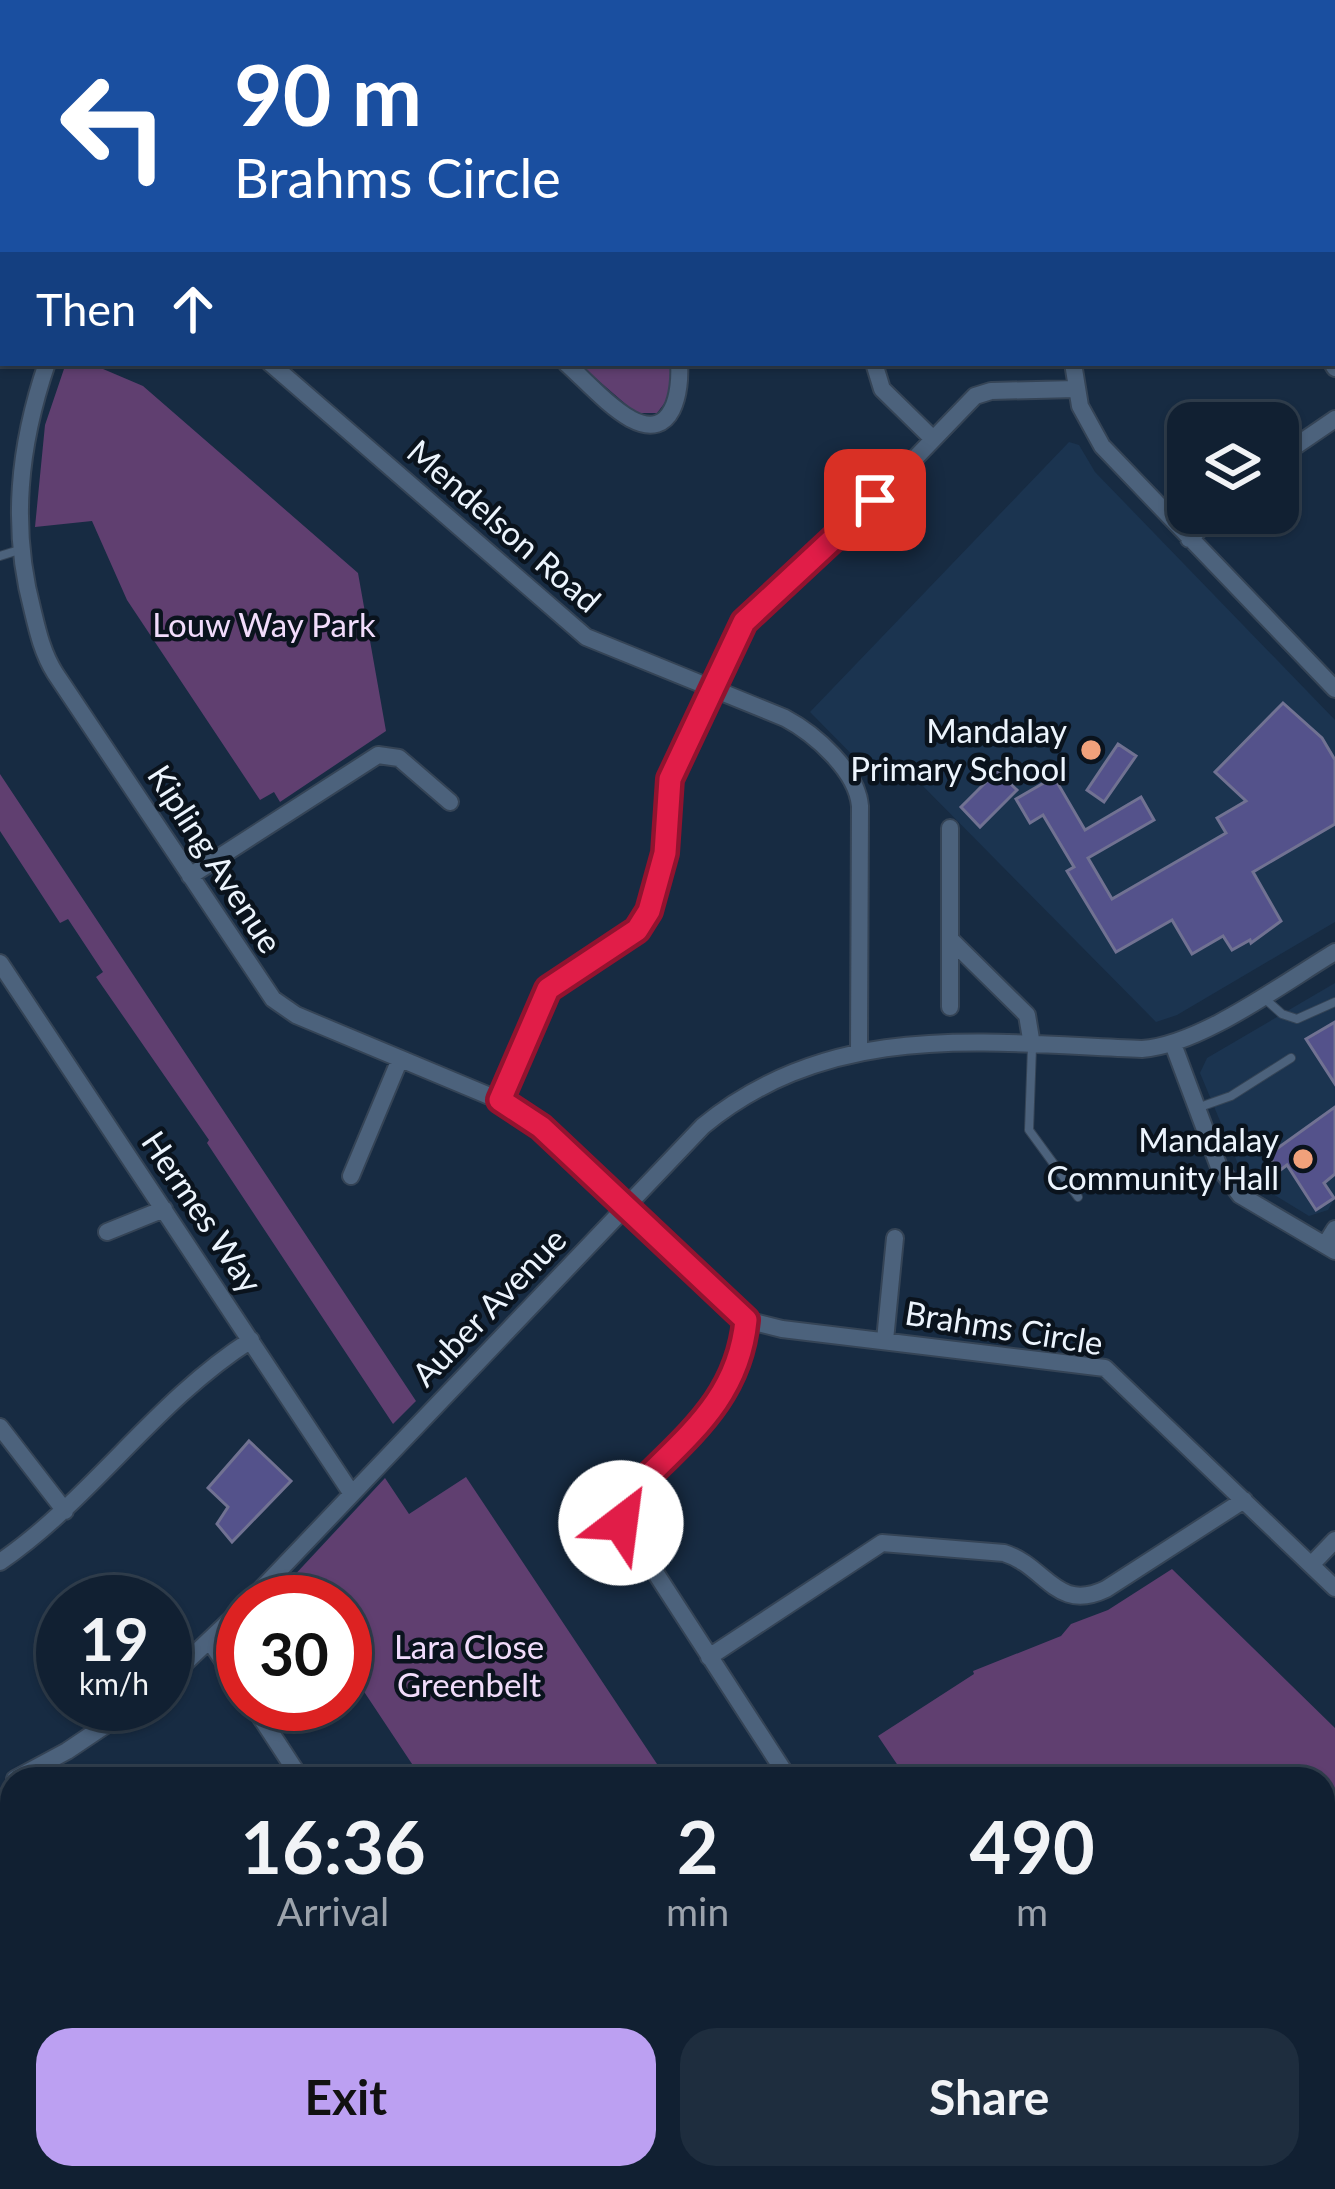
<!DOCTYPE html>
<html lang="en">
<head>
<meta charset="utf-8">
<style>
  :root { --surface:#112032; --page:#1e2d3e; --text:#f1f3f6; --muted:#9ca3ac; --line:#303e4d; --accent:#bca0f2 }
  body { margin:0; font-family:Lato,sans-serif; background:var(--page); color:var(--text); height:100vh; display:flex; flex-direction:column; font-size:45px; white-space:nowrap }
  * { box-sizing:border-box; margin:0 }
  p { font-size:39px; color:var(--muted) }
  .icon { flex:none; width:66px; height:66px; fill:none; stroke:currentColor; stroke-width:2; stroke-linecap:round; stroke-linejoin:round }
  .map { position:relative; flex:1; overflow:hidden }
  .details { position:absolute; left:0px; top:1767px; width:1335px; height:423px; display:flex; flex-direction:column; background:var(--surface); border-radius:36px 36px 0 0; box-shadow:0 3px 9px #0004,0 0 0 3px var(--line) }
  .details>* { flex:none }
  .top-card { position:absolute; left:0px; top:0px; width:1335px; height:366px; box-shadow:0 3px 9px #0004,0 0 0 3px var(--line); background:#1a4fa0; color:#fff; overflow:hidden }
  .controls { position:absolute; left:1167px; top:402px; display:grid; gap:24px }
  .controls a { display:grid; place-items:center; width:132px; height:132px; border-radius:24px; background:var(--surface); box-shadow:0 3px 9px #0004,0 0 0 3px var(--line); font-size:60px }
  .speed { position:absolute; left:36px; top:1575px; display:flex; gap:24px; font-size:60px; font-weight:700; text-align:center }
  .speed>* { display:grid; place-content:center; width:156px; height:156px; border-radius:50%; background:var(--surface); box-shadow:0 3px 9px #0004,0 0 0 3px var(--line); line-height:1 }
  .speed small { font-size:30px; font-weight:400 }
  .speed .limit { border:18px solid #d22; background:#fff; color:#111 }
  .pin { position:absolute; display:grid; place-items:center; width:102px; height:102px; color:#fff; margin:-51px; border-radius:24px; box-shadow:0 6px 18px #0006 }
  .me { position:absolute; width:132px; margin:-66px; rotate:30deg; stroke-linejoin:round; filter:drop-shadow(0 0 9px #0008) }
  .turn { display:flex; align-items:center; gap:42px; height:252px; padding:0 36px; font-size:54px }
  .turn .icon { width:156px; height:156px; stroke-width:2.5 }
  .turn b { display:block; font-size:84px; line-height:102px }
  .then { display:flex; align-items:center; height:114px; padding:0 36px; background:#0003; gap:24px; font-size:45px }
  .eta { display:flex; justify-content:space-evenly; align-items:center; height:204px; text-align:center }
  .eta b { font-size:72px; font-weight:700; line-height:84px }
  .button { display:flex; gap:24px; margin-top:auto; padding:24px 36px }
  .button a { flex:1; height:138px; border-radius:36px; background:var(--accent); color:#111; font-size:48px; font-weight:700; line-height:138px; text-align:center }
  .button a+a { background:var(--page); color:var(--text) }
  .map>svg:first-child { display:block }
  .built { fill:#1b3450 }
  .green { fill:#603f70 }
  .building { fill:#54528b; stroke:#717292; stroke-width:3 }
  .lines { fill:none; stroke-linecap:round; stroke-linejoin:round }
  .service-casing { stroke:#354456; stroke-width:10 }
  .minor-casing { stroke:#354456; stroke-width:20 }
  .primary-casing { stroke:#354456; stroke-width:30 }
  .service { stroke:#4c627c; stroke-width:8 }
  .minor { stroke:#4c627c; stroke-width:16 }
  .primary { stroke:#53a0c0; stroke-width:27 }
  .rail { stroke:#8a97a7; stroke-width:6; stroke-dasharray:24 12; stroke-linecap:butt }
  .route-casing { stroke:#92132f; stroke-width:30 }
  .route { stroke:#e11d48; stroke-width:21 }
  .poi-dot { fill:#f1a17b; stroke:#0a131d; stroke-width:4.5 }
  .labels { text-anchor:middle; stroke-width:9; stroke-linejoin:round; paint-order:stroke }
  .street-label { font-size:33px; fill:#ecf4fd; stroke:#0a131d }
  .park-label { font-size:33px; fill:#f1dcfb; stroke:#0a131d }
  .poi-label { font-size:33px; fill:#ecf4fd; stroke:#0a131d; text-anchor:end }
</style>
</head>
<body>
<div class="map">
<svg width="1335" height="2189" viewBox="0 0 1335 2189">
  <rect width="100%" height="100%" fill="#172b42"/>
  <!-- built -->
  <path class="built" d="M1069,442L1079,445L1095,472L1335,720V922L1177,1015L1156,1022L916,779L877,780L810,712Z
    M1335,983V1198L1328,1210L1309,1216L1243,1176L1200,1073L1207,1058Z"/>
  <!-- green -->
  <path class="green" d="M66,363H89L143,386L358,573L386,731L280,802L274,792L260,800L127,600L92,521L35,527L45,425Z
    M578,363H670L673,392L657,413H636Z
    M0,774L416,1401L393,1424L207,1143L209,1140L96,977L103,972L68,919L60,923L0,831Z
    M466,1477L667,1779H422L345,1663V1602H304L290,1580L385,1478L409,1514Z
    M1172,1569L1335,1728V1934L1323,1942V1779H907L878,1736L974,1674L973,1671L1061,1636L1071,1624L1108,1610Z
    M820,2178H932L939,2189H804Z"/>
  <!-- building -->
  <path class="building" d="M1283,703L1322,738L1335,760V824L1253,872L1281,921L1251,943L1250,940L1232,950L1223,936L1192,954L1172,920L1116,952L1067,871L1074,867L1043,815L1030,823L1016,799L1054,777L1085,830L1141,797L1154,820L1088,858L1112,899L1226,833L1217,818L1246,801L1215,772Z
    M1118,744L1136,756L1104,802L1087,790Z
    M997,771L1017,790L980,827L961,807Z
    M1335,1022V1084L1306,1039Z
    M1335,1107V1174L1324,1183L1334,1198L1316,1210L1287,1165L1279,1171L1268,1155Z
    M249,1441L291,1481L232,1542L217,1524L228,1507L208,1488Z"/>
  <g class="lines">
    <defs>
      <path id="service" d="M0,556L19,550
        M1263,997L1282,1014L1297,1019L1335,1002
        M1032,1047L1029,1130L1078,1197
        M1197,1108L1231,1096L1291,1058"/>
      <path id="minor" d="M898,0L902,3
        M1099,0L1100,3
        M200,3L202,0
        M570,3L571,0
        M987,3L990,0
        M47,363C19,445 10,527 33,612C38,633 43,654 55,673L273,999L296,1015L499,1100L528,1117L746,1320L782,1329L1105,1368L1335,1588
        M270,363L586,637L785,718C815,734 857,771 860,806L859,1051
        M566,363C586,381 608,406 631,419C674,442 681,390 679,363
        M874,363L882,389L933,439
        M1073,363L1080,406L1102,446L1335,689
        M1332,363L1335,368
        M1278,458L1335,419
        M1189,539L1217,513
        M950,828V1007
        M190,876L378,755L399,758L450,802
        M950,939L1027,1015L1032,1045
        M0,963L352,1494
        M1173,1044L1219,1167L1240,1195L1335,1251
        M499,1100L548,990L637,930L649,911L665,853L670,779L744,622L846,530L975,396L991,391L1076,389
        M351,1176L400,1059
        M107,1232L164,1209
        M1325,1245L1335,1229
        M746,1320C738,1407 678,1441 624,1501L620,1518L789,1779
        M885,1340L895,1238
        M0,1427L65,1511
        M0,1562C93,1498 155,1401 251,1340
        M1311,1565L1335,1540
        M249,1602L703,1126C834,1019 985,1043 1142,1049C1201,1045 1283,983 1335,952
        M210,1641L243,1691
        M709,1657L882,1543L1004,1553C1046,1566 1056,1613 1106,1589L1244,1500
        M165,1682L243,1608
        M252,1704L301,1779
        M15,1779L67,1751L137,1704
        M0,2001L12,1996
        M0,2009L12,2045
        M1323,2057L1335,2049
        M1323,2104L1335,2097
        M57,2178L60,2189
        M512,2178L518,2189
        M725,2178L732,2189
        M74,2189L106,2178
        M459,2189L478,2178
        M1187,2189L1206,2178"/>
      <path id="primary" d="M1304,0L1306,3
        M1332,42L1335,46"/>
    </defs>
    <!-- service casing -->
    <use href="#service" class="service-casing"/>
    <!-- minor casing -->
    <use href="#minor" class="minor-casing"/>
    <!-- primary casing -->
    <use href="#primary" class="primary-casing"/>
    <!-- service -->
    <use href="#service" class="service"/>
    <!-- minor -->
    <use href="#minor" class="minor"/>
    <!-- primary -->
    <use href="#primary" class="primary"/>
    <!-- rail -->
    <path class="rail" d="M1323,2122L1335,2114
      M1323,2152L1335,2143
      M1217,2189L1234,2178
      M1273,2189L1288,2178"/>
  </g>
  <g class="lines">
    <defs>
      <path id="route" d="M621,1523L624,1501C678,1442 738,1405 746,1320L541,1127L500,1100L548,989L637,930L649,911L665,853L670,779L744,622L875,500"/>
    </defs>
    <!-- route casing -->
    <use href="#route" class="route-casing"/>
    <!-- route -->
    <use href="#route" class="route"/>
  </g>
  <!-- markers -->
  <g class="poi-dot">
    <circle cx="1091" cy="750" r="12"/>
    <circle cx="1303" cy="1159" r="12"/>
  </g>
  <g class="labels">
    <!-- street labels -->
    <g class="street-label">
      <text transform="translate(504 526) rotate(41)" y="12">Mendelson Road</text>
      <text transform="translate(215 859) rotate(57)" y="12">Kipling Avenue</text>
      <text transform="translate(202 1212) rotate(56)" y="12">Hermes Way</text>
      <text transform="translate(489 1307) rotate(-46)" y="12">Auber Avenue</text>
      <text transform="translate(1004 1328) rotate(9)" y="12">Brahms Circle</text>
    </g>
    <!-- park labels -->
    <g class="park-label">
      <text x="264" y="637">Louw Way Park</text>
      <text x="469" y="1659">Lara Close<tspan x="469" dy="38">Greenbelt</tspan></text>
    </g>
    <!-- poi labels -->
    <g class="poi-label">
      <text x="1067" y="743">Mandalay<tspan x="1067" dy="38">Primary School</tspan></text>
      <text x="1279" y="1152">Mandalay<tspan x="1279" dy="38">Community Hall</tspan></text>
    </g>
  </g>
</svg>
<div class="controls">
<a><svg class="icon" aria-label="layers" viewBox="0 0 24 24"><path d="M12 4l9 5-9 5-9-5zM3 14l9 5 9-5"/></svg></a>
</div>
<div class="speed"><div>19<small>km/h</small></div><div class="limit">30</div></div>
<div class="pin" style="left:875px;top:500px;background:#d93025"><svg class="icon" aria-label="arrive" viewBox="0 0 24 24"><path d="M6 21V4h12l-3 4 3 4H6"/></svg></div>
<svg class="me" style="left:621px;top:1523px" viewBox="-20 -20 40 40"><circle r="19" fill="#fff"/><path d="M0-13L10 11 0 6-10 11z" fill="#e11d48"/></svg>
<div class="top-card">
<div class="turn"><svg class="icon" aria-label="left" viewBox="0 0 24 24"><path d="M17 20v-9H6M10 6l-5 5 5 5"/></svg><div><b>90 m</b>Brahms Circle</div></div>
<div class="then">Then<svg class="icon" aria-label="ahead" viewBox="0 0 24 24"><path d="M12 20V5M6 11l6-6 6 6"/></svg></div>
</div>
<section class="details">
<div class="eta">
<div><b>16:36</b><p>Arrival</p></div>
<div><b>2</b><p>min</p></div>
<div><b>490</b><p>m</p></div>
</div>
<div class="button"><a>Exit</a><a>Share</a></div>
</section>
</div>
</body>
</html>
